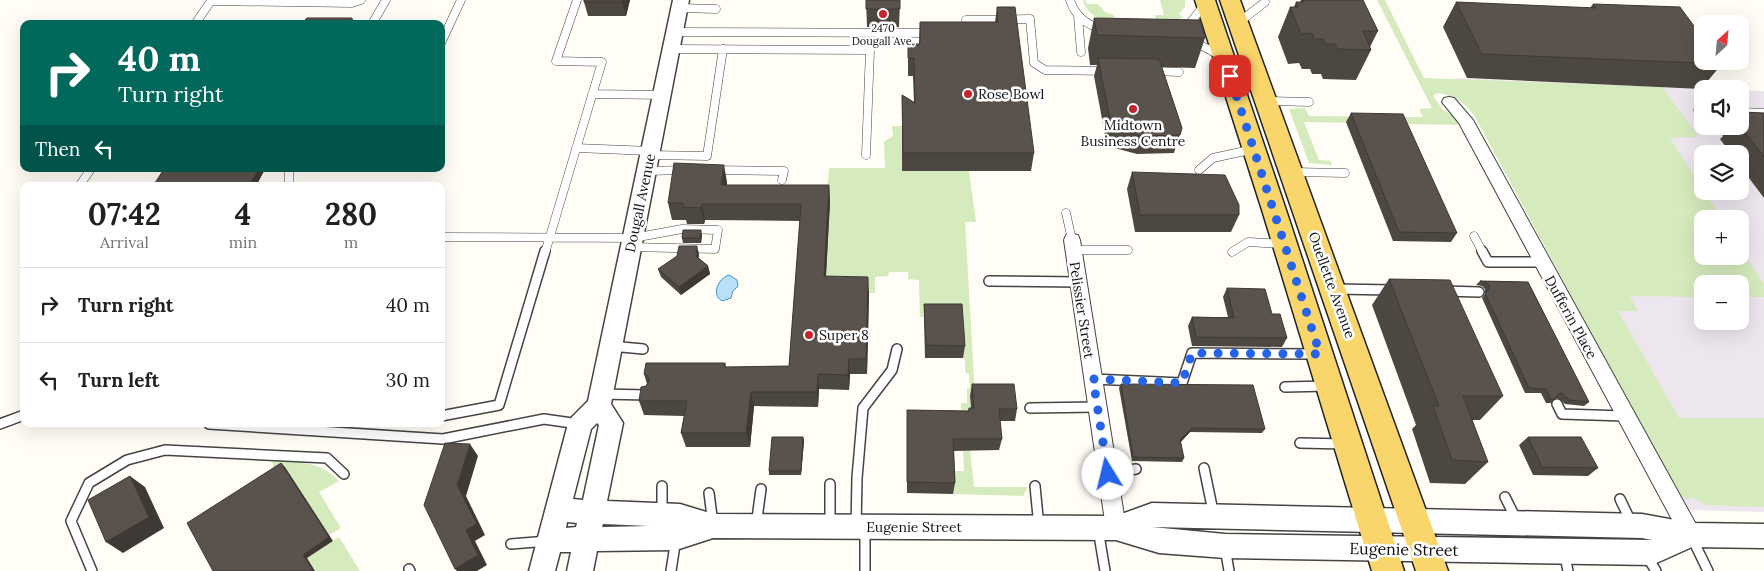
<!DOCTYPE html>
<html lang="en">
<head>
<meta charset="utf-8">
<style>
  :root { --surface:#fff; --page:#f2f2f2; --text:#202124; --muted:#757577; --line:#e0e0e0 }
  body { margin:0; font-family:Lora,serif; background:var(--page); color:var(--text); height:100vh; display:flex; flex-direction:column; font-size:19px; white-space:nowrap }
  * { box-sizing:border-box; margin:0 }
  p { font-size:16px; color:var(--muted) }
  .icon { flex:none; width:28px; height:28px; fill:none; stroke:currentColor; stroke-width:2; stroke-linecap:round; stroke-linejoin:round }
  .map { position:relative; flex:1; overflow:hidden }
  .sheet { position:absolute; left:20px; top:182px; width:425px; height:245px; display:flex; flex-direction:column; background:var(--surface); border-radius:10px; box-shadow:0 5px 20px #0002 }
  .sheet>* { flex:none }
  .guide { position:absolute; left:20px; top:20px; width:425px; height:152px; border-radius:10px; box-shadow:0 5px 20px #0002; background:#00695c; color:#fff; overflow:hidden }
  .needle { width:32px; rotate:26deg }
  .tools { position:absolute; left:1694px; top:15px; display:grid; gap:10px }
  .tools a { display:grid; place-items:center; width:55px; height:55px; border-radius:10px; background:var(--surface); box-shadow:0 5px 20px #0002; font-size:25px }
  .pin { position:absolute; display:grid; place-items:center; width:42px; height:42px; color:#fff; margin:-21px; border-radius:10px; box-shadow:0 2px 8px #0006 }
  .me { position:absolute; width:55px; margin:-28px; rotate:351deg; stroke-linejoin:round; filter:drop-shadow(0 0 4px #0008) }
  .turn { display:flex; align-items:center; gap:18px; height:105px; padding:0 15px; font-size:22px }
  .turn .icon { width:65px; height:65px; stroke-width:2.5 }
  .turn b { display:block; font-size:35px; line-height:42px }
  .then { display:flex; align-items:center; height:48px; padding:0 15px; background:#0003; gap:10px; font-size:19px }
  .eta { display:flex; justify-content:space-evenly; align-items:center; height:85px; text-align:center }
  .eta b { font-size:30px; font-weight:800; line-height:35px }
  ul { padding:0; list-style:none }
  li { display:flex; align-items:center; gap:15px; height:75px; padding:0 15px; border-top:1px solid var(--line) }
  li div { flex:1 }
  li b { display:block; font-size:19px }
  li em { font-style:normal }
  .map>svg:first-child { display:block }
  .industrial { fill:#eee6ef; fill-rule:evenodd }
  .green { fill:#d5ebbd }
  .water { fill:#b9e0f7; stroke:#3f96cf }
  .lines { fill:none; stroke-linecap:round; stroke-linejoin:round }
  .service-far1-casing { stroke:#444; stroke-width:9 }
  .service-casing { stroke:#444; stroke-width:12 }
  .minor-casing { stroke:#444; stroke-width:2 }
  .tertiary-casing { stroke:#444; stroke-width:3 }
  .primary-casing { stroke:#222; stroke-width:3 }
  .service-far1 { stroke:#fff; stroke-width:8 }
  .service { stroke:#fff; stroke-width:9 }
  .minor { fill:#fff; fill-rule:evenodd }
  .tertiary { fill:#fff; fill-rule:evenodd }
  .primary { fill:#f9d66b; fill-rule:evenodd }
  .wall { fill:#4d4742 }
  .shaded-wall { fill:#3f3936 }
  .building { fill:#5a524d; stroke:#3f3936 }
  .route { stroke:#2563eb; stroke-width:9; stroke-dasharray:0 16.2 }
  .poi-dot { fill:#c4262e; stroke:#fff; stroke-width:2 }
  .labels { text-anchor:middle; stroke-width:5; stroke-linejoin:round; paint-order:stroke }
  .far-poi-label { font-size:11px; fill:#111; stroke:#fff }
  .poi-label { font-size:14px; fill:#111; stroke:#fff; text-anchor:start }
  .street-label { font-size:14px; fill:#111; stroke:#fff }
  .near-street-label { font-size:16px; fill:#111; stroke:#fff }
</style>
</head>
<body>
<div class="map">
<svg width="1764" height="571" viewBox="0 0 1764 571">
  <rect width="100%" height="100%" fill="#fffdf5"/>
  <!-- industrial -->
  <path class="industrial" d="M1455,78L1702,89V126H1740V90L1764,91V512L1686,510ZM1702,154H1740V191H1702ZM1702,219H1740V256H1702ZM1702,284H1740V321H1702Z"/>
  <!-- green -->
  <path class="green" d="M1083,0H1085L1087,4H1098L1105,12L1114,15L1115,22L1156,21L1155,15H1164L1160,0H1185V7L1179,14L1183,17C1162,31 1090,33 1083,0Z
    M1377,0H1385L1424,78L1662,87L1699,137L1670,138L1722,219H1702V256H1740V247L1764,284V297H1740V284H1702V297L1630,296L1638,311H1618L1679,418H1764V507L1706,505L1691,497L1688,500L1677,492L1474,115C1463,102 1454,95 1437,93L1433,96L1443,110L1456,117L1458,125L1304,122L1319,160L1331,161L1332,165L1309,163L1289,109L1305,108L1309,116L1423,117L1419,109L1432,108Z
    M892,126H902L903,171H969L976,222H965L975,396L970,397L972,420H967L974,487H1028L1023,496L953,494V471H964L961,403H967V388H970L969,374L965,373V360L924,317H920L919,280L908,279V272H889L888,276L875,277V293L825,292L830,202H826L829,168H885L884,142L893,136Z
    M276,460C300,462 322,462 339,481L319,492L341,528L329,535L285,468L276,473L272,462Z
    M339,537L360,571H315L307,558Z"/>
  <!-- water -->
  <path class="water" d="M729,275L737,280L738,286L733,291L731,298L722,301C711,295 718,278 729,275Z"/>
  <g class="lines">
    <defs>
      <path id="service-far1" d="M1070,0C1075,16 1087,25 1102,29
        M680,8L716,9
        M1078,16L1081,52
        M1238,23L1265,2
        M195,24L211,1L352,3L361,0
        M372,24L386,0
        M1183,25L1190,23L1206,3
        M675,32L930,33
        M967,32L966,20L1030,19L1034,63L1045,70L1107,71
        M1193,41L1221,56
        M441,43L461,0
        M671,49L870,50L866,155
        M1153,71L1179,72
        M592,94L662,95
        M1266,101L1309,102
        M1698,110H1702
        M1740,112L1764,113
        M576,148L651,151
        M650,155L707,156L723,49
        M289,169V186
        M714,170L784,171L782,180
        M1199,170L1213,158L1254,149
        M647,171L684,170
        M1292,172L1345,173
        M79,186L91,169
        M1066,213L1072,240
        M1474,236L1483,253
        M441,237L633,238L682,229L718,230L715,249L631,247
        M1073,250H1128
        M1232,252L1248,242L1283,244
        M545,253L602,62L556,61L577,0"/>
      <path id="service" d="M1482,251L1488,262H1541
        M989,281L1078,282
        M1336,289L1393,290
        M1443,291L1479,292
        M611,346L643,349
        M1093,379L1182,383L1192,353L1316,354
        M1285,387L1328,386
        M601,394L648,395
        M1557,404L1562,414L1625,416
        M1030,408L1097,407
        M441,416L499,405L545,251
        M0,424L24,415
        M209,424L443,439L544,419L579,424
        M1300,443L1345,444
        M1204,468L1214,516
        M1108,474L1136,469
        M830,484V527
        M662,486V515
        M1035,486L1039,527
        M709,493L713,524
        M1505,497L1517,521
        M1620,499L1632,524
        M756,526L761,489
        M856,527L857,478L863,408L892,370L897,349
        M865,529V571
        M1098,529L1105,571
        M1692,538L1708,571
        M511,544L548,541
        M1225,547L1229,571
        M1564,552L1568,571
        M1646,555L1656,571
        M409,569L410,571
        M92,571L71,521L89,483L127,460L165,450L327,458L344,474
        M671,571L676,538"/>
      <path id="minor" d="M1449,97L1454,98L1473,120L1698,528L1702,535L1698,542L1691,545L1684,542L1459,123L1442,102L1444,98Z
        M1072,234L1078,235L1080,240L1126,528L1123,535L1116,538L1109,535L1106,528L1064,240L1066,235Z"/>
      <path id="tertiary" d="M673,0H689L611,404L623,423L607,501L680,504L713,514L1116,516L1152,503L1642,514L1691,523L1764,524V548L1692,547L1652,565L1225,558L1159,553L1116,540L713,538L676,550L597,551L593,571H567L571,552H560L555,571H529L568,424L572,417L588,401ZM597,423L599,425L583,500L573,499L591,429ZM567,522L577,523L576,527L566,528ZM603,524L649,526L602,527ZM1152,527L1642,538L1652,540L1225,534Z"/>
      <path id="primary" d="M1195,0H1215L1287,213L1404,571H1372L1263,213Z
        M1220,0H1240L1448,571H1416Z"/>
    </defs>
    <!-- service-far1 casing -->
    <use href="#service-far1" class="service-far1-casing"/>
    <!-- service casing -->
    <use href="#service" class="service-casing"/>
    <!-- minor casing -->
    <use href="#minor" class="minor-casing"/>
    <!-- tertiary casing -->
    <use href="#tertiary" class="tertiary-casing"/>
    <!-- primary casing -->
    <use href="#primary" class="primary-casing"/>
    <!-- service-far1 -->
    <use href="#service-far1" class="service-far1"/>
    <!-- service -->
    <use href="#service" class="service"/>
    <!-- minor -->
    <use href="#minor" class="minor"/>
    <!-- tertiary -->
    <use href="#tertiary" class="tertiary"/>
    <!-- primary -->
    <use href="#primary" class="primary"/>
  </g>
  <!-- wall -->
  <path class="wall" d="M630,0L626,16H588L584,2Z
    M866,0H900L899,27H867Z
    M1301,0H1363L1378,31L1370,47L1371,50L1356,80L1323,79L1321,74H1312L1310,69H1302L1299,63L1288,64L1278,37L1290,7H1294L1296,2H1300Z
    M1456,2L1590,8L1593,4L1722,64L1701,89L1467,78L1443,27Z
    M997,7L1034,153L1031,171H902V95L914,102L913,76H908V44H919L920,22H995Z
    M1094,18L1205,38L1195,68L1162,67L1182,128L1174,153L1137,154L1107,146L1094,76L1097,65H1090L1088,48Z
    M1740,112L1764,113V198L1740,166V154H1731L1720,139L1723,136L1719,130L1722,126H1740Z
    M1351,113L1457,233L1451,242L1393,241L1346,122Z
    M116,169H265L256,186L163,171L117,170Z
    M1132,172L1239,215L1231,232H1135L1127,189Z
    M727,182V185H829L830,202L826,276L869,293L867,374H850L849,390L819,389L818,407L754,406L750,447H686L681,433L684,416L644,415L639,401L647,384L644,374L725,363L726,367L789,366L800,221L705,220L704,224H687L686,220H672L668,203Z
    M702,235L701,243H683L682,238Z
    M699,254L698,258L708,266L710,274L681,295L661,277L658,269Z
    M1389,279L1503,396L1480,420H1472L1488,462L1465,484L1430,483L1412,429L1416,425L1372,305Z
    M1480,281L1528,282L1589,402L1584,406L1565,404L1558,398H1556L1551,403H1546L1541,393H1525L1482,298L1485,294V289L1482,286L1476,285Z
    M1227,288L1272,314L1287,338L1282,347L1192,346L1188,326L1192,317H1228L1223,297Z
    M924,304L965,346L963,358H925L924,317Z
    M972,384L1017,409L1015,421H1000L1002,439L999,450L954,451L955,483L953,494L907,493V410L968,411L969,408H971L970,396Z
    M1121,384L1265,429L1262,433L1190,432L1181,442L1184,458L1182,462L1132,461L1119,388Z
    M803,437L804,441L801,475H769V471Z
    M1528,437L1598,468L1588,476L1533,475L1519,445Z"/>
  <!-- shaded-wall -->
  <path class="shaded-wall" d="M623,0H630L626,16L622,2Z
    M352,18L355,23L354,24H349Z
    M724,165L727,182L724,201L721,185Z
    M259,169H265L256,186H249Z
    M829,185L830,202L825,292L824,276Z
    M702,204L705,220L704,224L701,208Z
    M701,230L702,235L701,243L700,238Z
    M697,246L699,254L698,264L696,256Z
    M708,266L710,274L681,295L679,287Z
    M868,277L869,293L867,374L866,359Z
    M849,359L850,374L849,390L848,375Z
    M818,374L819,389L818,407L817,392Z
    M751,392L754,406L750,447L746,433Z
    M1192,428L1190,432L1178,444L1180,440Z
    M803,437L804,441L801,475V471Z
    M470,444L478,456L466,496L485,535L475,541L487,565L477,571H457L455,569L466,530L457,485Z
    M281,463L285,467L333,541L307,558L315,571H313L303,555Z
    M130,476L145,487L164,528L123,553L106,542Z"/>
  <!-- building -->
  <path class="building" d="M584,0H623L622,2H584Z
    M866,0H900V9H866Z
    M1304,0H1363L1378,31H1363L1371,50L1337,49L1335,44H1325L1323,39H1314L1312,33L1301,34L1290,7H1298L1296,2H1304Z
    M1456,2L1596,8L1593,4L1680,7L1702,37V61H1720L1722,64L1482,54Z
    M997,7H1015L1034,153H903L902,95L915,103L914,58H908V44H920V22H998Z
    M307,18H352L349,24H212L214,21H304Z
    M1094,18L1200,20L1205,38L1097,35Z
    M1098,58L1159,59L1182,128L1180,135L1142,136L1112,129Z
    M1740,112L1764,113V157L1740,126V121L1742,122L1740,118Z
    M1351,113L1403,114L1457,233L1399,232Z
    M674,163L724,165L721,185H829L824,276L868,277L866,359H849L848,375L818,374L817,392H751L746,433H681L687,401H639L641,387L646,386L649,381L648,376L644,374L646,363H725V367L789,366L801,204H702L701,208L683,207V203H668Z
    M164,169H259L249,186H153Z
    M1132,172L1225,175L1239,205V215H1140Z
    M683,230H701L700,238H682Z
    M679,246H697L696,256L708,266L679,287L658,269L677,256Z
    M1389,279L1450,280L1503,396H1463L1488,462L1452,460L1433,406H1439Z
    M1480,281L1528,282L1589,402L1569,400L1562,393L1558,394L1555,399H1550L1546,389L1529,388L1485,293L1489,290V285L1486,282Z
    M1227,288L1265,289L1272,314H1280L1287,338L1196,337L1192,317L1234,318Z
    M924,304H962L965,346L926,345Z
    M972,384H1014L1017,409H999L1002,439H953L955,483L907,482V410L969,411V408H974Z
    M1121,384L1253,385L1265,429L1192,428L1180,440L1184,458L1133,457Z
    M772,437H803L801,471H769Z
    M1528,437H1581L1598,468L1542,467Z
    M445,443L470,444L457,485L477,524L466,530L478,555L455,569L424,505Z
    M281,463L329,537L303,555L313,571H213L187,523Z
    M130,476L149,517L106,542L88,500Z"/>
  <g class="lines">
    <!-- route -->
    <path class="route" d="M1108,474L1093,379L1182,383L1192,353L1320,354L1230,76"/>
  </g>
  <!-- markers -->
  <g class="poi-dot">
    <circle cx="883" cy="14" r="5"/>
    <circle cx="968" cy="94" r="5"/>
    <circle cx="1133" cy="109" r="5"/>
    <circle cx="809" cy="335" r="5"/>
  </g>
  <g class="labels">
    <!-- far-poi labels -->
    <g class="far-poi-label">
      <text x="883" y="32">2470<tspan x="883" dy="13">Dougall Ave.</tspan></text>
    </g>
    <!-- poi labels -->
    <g class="poi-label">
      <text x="978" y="99">Rose Bowl</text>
      <text x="1133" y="130" text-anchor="middle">Midtown<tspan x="1133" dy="16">Business Centre</tspan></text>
      <text x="819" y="340">Super 8</text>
    </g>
    <!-- street labels -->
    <g class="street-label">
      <text transform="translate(640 203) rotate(-78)" y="5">Dougall Avenue</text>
      <text transform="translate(1332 285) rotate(70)" y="5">Ouellette Avenue</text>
      <text transform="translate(1082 310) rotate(81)" y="5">Pelissier Street</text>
      <text transform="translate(1571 317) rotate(61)" y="5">Dufferin Place</text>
      <text x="914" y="532">Eugenie Street</text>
    </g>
    <!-- near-street labels -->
    <g class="near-street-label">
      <text transform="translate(1404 549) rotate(1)" y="6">Eugenie Street</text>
    </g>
  </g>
</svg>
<div class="tools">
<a><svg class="needle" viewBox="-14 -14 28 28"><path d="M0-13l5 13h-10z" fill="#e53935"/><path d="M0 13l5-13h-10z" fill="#757577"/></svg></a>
<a><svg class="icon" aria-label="sound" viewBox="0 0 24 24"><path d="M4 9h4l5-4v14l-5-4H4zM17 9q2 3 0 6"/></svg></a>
<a><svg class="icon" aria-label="layers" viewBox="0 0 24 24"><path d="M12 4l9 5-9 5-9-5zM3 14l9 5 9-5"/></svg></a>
<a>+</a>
<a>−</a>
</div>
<div class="pin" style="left:1230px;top:76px;background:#d93025"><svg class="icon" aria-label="arrive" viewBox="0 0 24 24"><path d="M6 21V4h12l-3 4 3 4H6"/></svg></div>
<svg class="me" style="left:1108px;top:474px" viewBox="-20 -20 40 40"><circle r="19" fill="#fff"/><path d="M0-13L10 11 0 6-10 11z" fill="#2563eb"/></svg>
<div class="guide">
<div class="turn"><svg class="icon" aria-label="right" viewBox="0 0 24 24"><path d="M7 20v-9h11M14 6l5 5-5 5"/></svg><div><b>40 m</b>Turn right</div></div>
<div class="then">Then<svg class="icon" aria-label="left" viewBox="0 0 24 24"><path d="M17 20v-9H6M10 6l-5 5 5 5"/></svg></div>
</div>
<section class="sheet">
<div class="eta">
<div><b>07:42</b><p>Arrival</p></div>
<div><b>4</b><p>min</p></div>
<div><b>280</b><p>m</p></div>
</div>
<ul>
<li><svg class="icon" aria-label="right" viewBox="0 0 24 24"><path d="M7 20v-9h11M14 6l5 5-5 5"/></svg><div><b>Turn right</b></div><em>40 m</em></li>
<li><svg class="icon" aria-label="left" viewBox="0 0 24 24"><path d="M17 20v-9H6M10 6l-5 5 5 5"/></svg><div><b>Turn left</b></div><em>30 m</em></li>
</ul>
</section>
</div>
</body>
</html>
